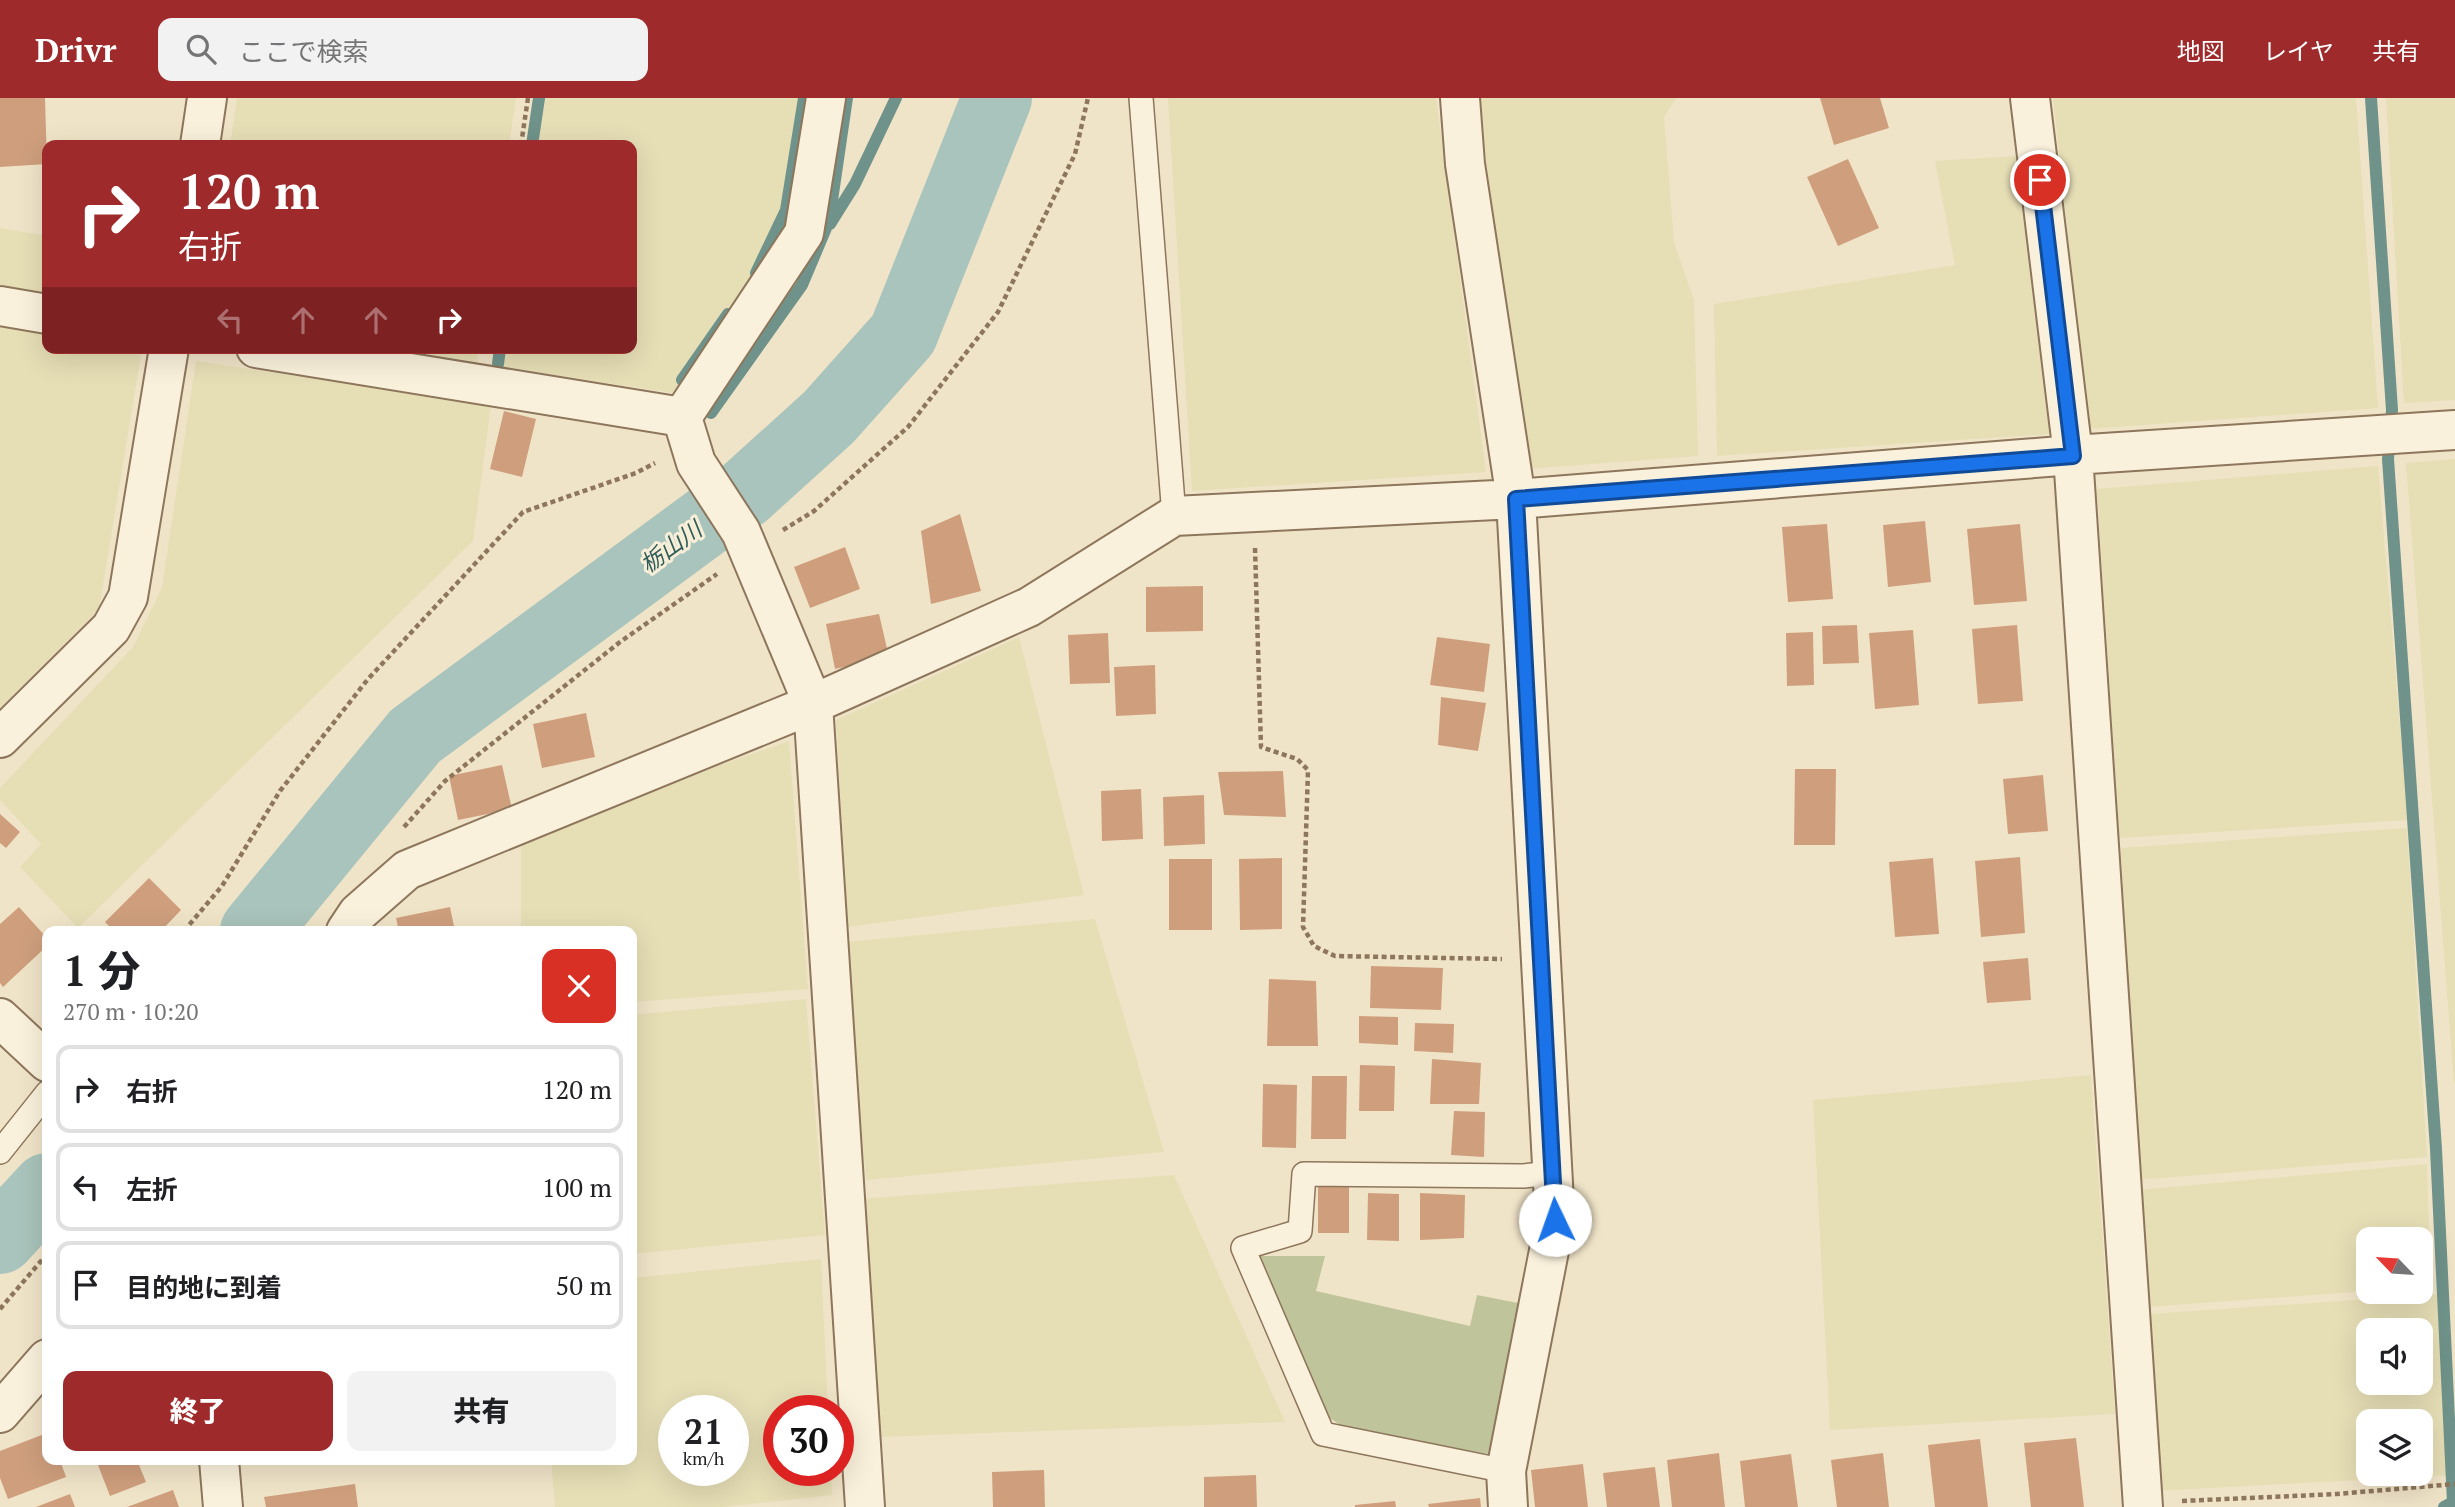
<!DOCTYPE html>
<html lang="ja">
<head>
<meta charset="utf-8">
<style>
  :root { --surface:#fff; --page:#f2f2f2; --text:#202124; --muted:#757577; --line:#e0e0e0; --accent:#9e2a2b }
  body { margin:0; font-family:"PT Serif","Noto Sans JP",serif; background:var(--page); color:var(--text); height:100vh; display:flex; flex-direction:column; font-size:26px; white-space:nowrap }
  * { box-sizing:border-box; margin:0 }
  p { font-size:23px; color:var(--muted) }
  .icon { flex:none; width:38px; height:38px; fill:none; stroke:currentColor; stroke-width:2; stroke-linecap:round; stroke-linejoin:round }
  .map { position:relative; flex:1; overflow:hidden }
  .details { position:absolute; left:42px; top:828px; width:595px; height:539px; display:flex; flex-direction:column; background:var(--surface); border-radius:14px; box-shadow:0 7px 28px #0002 }
  .details>* { flex:none }
  .guide { position:absolute; left:42px; top:42px; width:595px; height:214px; border-radius:14px; box-shadow:0 7px 28px #0002; background:#9e2a2b; color:#fff; overflow:hidden }
  .needle { width:46px; rotate:295deg }
  .fabs { position:absolute; left:2356px; top:1129px; display:grid; gap:14px }
  .fabs a { display:grid; place-items:center; width:77px; height:77px; border-radius:14px; background:var(--surface); box-shadow:0 7px 28px #0002; font-size:35px }
  .speed { position:absolute; left:658px; top:1297px; display:flex; gap:14px; font-size:35px; font-weight:700; text-align:center }
  .speed>* { display:grid; place-content:center; width:91px; height:91px; border-radius:50%; background:var(--surface); box-shadow:0 7px 28px #0002; line-height:1 }
  .speed small { font-size:18px; font-weight:400 }
  .speed .limit { border:10px solid #d22; background:#fff; color:#111 }
  .pin { position:absolute; display:grid; place-items:center; width:60px; height:60px; color:#fff; margin:-30px; border:4px solid #fff; border-radius:50%; box-shadow:0 2px 7px #0007 }
  .me { position:absolute; width:77px; margin:-38px; rotate:357deg; stroke-linejoin:round; filter:drop-shadow(0 0 5px #0008) }
  .turn { display:flex; align-items:center; gap:24px; height:147px; padding:0 21px; font-size:32px }
  .turn .icon { width:91px; height:91px; stroke-width:2.5 }
  .turn b { display:block; font-size:49px; line-height:60px }
  .lanes { display:flex; align-items:center; height:66px; padding:0 21px; background:#0003; justify-content:center; gap:35px; direction:ltr }
  .lanes .off { opacity:.35 }
  .round { display:grid; place-items:center; flex:none; width:74px; height:74px; border-radius:14px; background:var(--page) }
  .headline { display:flex; align-items:center; justify-content:space-between; height:119px; padding:0 21px }
  h1 { font-size:42px; font-weight:800; line-height:52px }
  .primary-button { display:flex; gap:14px; margin-top:auto; padding:14px 21px }
  .primary-button a { flex:1; height:80px; border-radius:14px; background:var(--accent); color:#fff; font-size:28px; font-weight:800; line-height:80px; text-align:center }
  .primary-button a+a { background:var(--page); color:var(--text) }
  ul { padding:0; list-style:none }
  li { display:flex; align-items:center; gap:21px; height:88px; margin:0 14px 10px; padding:0 7px; border:4px solid var(--line); border-radius:14px }
  li div { flex:1 }
  li b { display:block; font-size:26px }
  li em { font-style:normal }
  header { display:flex; align-items:center; gap:42px; box-sizing:border-box; height:98px; padding:0 35px; background:var(--accent); color:#fff }
  header strong { font-size:33px }
  nav { display:flex; gap:38px; margin-inline-start:auto; font-size:24px }
  .search { width:490px; height:63px; background:var(--page); display:flex; align-items:center; gap:18px; box-sizing:border-box; padding:0 24px; border-radius:14px; color:var(--muted); font-size:26px }
  .map>svg:first-child { display:block }
  .farmland { fill:#e6deb5; fill-rule:evenodd }
  .cemetery { fill:#bfc49a }
  .lines { fill:none; stroke-linecap:round; stroke-linejoin:round }
  .stream { stroke:#6f938a; stroke-width:12 }
  .river { stroke:#a9c4bc; stroke-width:70 }
  .building { fill:#cf9f7d }
  .lane-casing { stroke:#8d765c; stroke-width:26 }
  .street-casing { stroke:#8d765c; stroke-width:42 }
  .path { stroke:#8d765c; stroke-width:4.5; stroke-dasharray:5 3.5; stroke-linecap:butt }
  .lane { stroke:#faf1dc; stroke-width:23 }
  .street { stroke:#faf1dc; stroke-width:38 }
  .route-casing { stroke:#114b97; stroke-width:18 }
  .route { stroke:#1a73e8; stroke-width:12 }
  .labels { text-anchor:middle; stroke-width:6; stroke-linejoin:round; paint-order:stroke }
  .water-label { font-size:23px; font-style:italic; fill:#2f5d5a; stroke:#f7eed8 }
</style>
</head>
<body>
<header>
<strong>Drivr</strong>
<div class="search"><svg class="icon" aria-label="search" viewBox="0 0 24 24"><circle cx="10" cy="10" r="6"/><path d="M15 15l6 6"/></svg>ここで検索</div>
<nav><a>地図</a><a>レイヤ</a><a>共有</a></nav>
</header>
<div class="map">
<svg width="2455" height="1409" viewBox="0 0 2455 1409">
  <rect width="100%" height="100%" fill="#f0e4c8"/>
  <!-- farmland -->
  <path class="farmland" d="M237,0H516L509,47H230Z
    M543,0H807L789,131L674,295L501,269L504,250H632V47H535Z
    M1168,0H1436L1486,374L1192,393Z
    M1478,0H1676L1664,19L1674,145L1694,202L1698,358L1527,371Z
    M2053,0H2356L2378,310L2089,331Z
    M2386,0H2455V302L2404,305Z
    M2016,58L2049,336L1717,358L1714,206L1955,167L1935,63Z
    M0,130L47,138V196L0,188Z
    M0,227L47,235V250L142,251L99,511L0,610Z
    M389,250H479L477,264Z
    M196,263L491,307L473,443L78,830L20,769L41,746L0,702V690L133,549L162,490Z
    M2455,361V985H2454L2406,365Z
    M2378,368L2408,722L2119,740L2097,391Z
    M1019,539L1084,797L848,829L836,622Z
    M789,643L808,891L632,904V833H521V737Z
    M2407,730L2427,1059L2136,1082L2121,750Z
    M1095,821L1164,1054L866,1082L845,844Z
    M806,901L825,1137L632,1156V917Z
    M2091,977L2115,1316L1830,1332L1813,1002Z
    M2427,1066L2431,1188L2420,1189V1141H2368V1193L2146,1209L2138,1092Z
    M1174,1077L1285,1324L879,1339L859,1101Z
    M821,1161L828,1312H779V1372H831L832,1397L723,1409H555L551,1362H632V1180ZM674,1312H733V1372H674Z
    M2443,1196L2452,1377L2156,1393L2149,1216ZM2368,1232H2420V1284H2368ZM2368,1323H2420V1376H2368Z"/>
  <!-- cemetery -->
  <path class="cemetery" d="M1260,1158H1325L1316,1193L1470,1228L1477,1197L1523,1206L1496,1351L1489,1356L1346,1331L1327,1318Z"/>
  <g class="lines">
    <!-- stream -->
    <path class="stream" d="M2371,0L2392,312L2388,361L2436,1051L2453,1404L2444,1409
      M532,47L539,0
      M830,126L855,86L896,0
      M756,175L786,112L804,0
      M498,266L500,250
      M682,282L728,216
      M711,315L802,187L829,123L847,0"/>
    <!-- river -->
    <path class="river" d="M255,833L415,638L745,395L829,319L903,236L997,0
      M0,1141L47,1090"/>
  </g>
  <!-- building -->
  <path class="building" d="M0,0H45L47,66L0,69Z
    M1820,0H1880L1889,30L1834,47Z
    M1848,61L1879,130L1838,148L1807,79Z
    M504,313L536,321L522,379L490,371Z
    M960,416L981,493L931,506L921,433Z
    M1925,423L1931,484L1888,489L1883,427Z
    M1827,426L1833,501L1788,504L1782,429Z
    M2020,426L2027,503L1974,507L1967,431Z
    M845,449L860,491L810,510L794,469Z
    M1203,488V533L1146,534V489Z
    M879,516L889,559L835,571L826,526Z
    M1857,527L1859,565L1823,566L1822,528Z
    M2017,527L2023,603L1978,606L1972,531Z
    M1913,532L1919,607L1875,611L1869,535Z
    M1813,534L1814,587L1787,588L1786,535Z
    M1108,535L1110,585L1070,586L1068,537Z
    M1437,539L1490,546L1484,594L1430,587Z
    M1155,567L1156,616L1116,618L1114,569Z
    M1441,599L1486,605L1478,653L1438,647Z
    M586,615L595,659L542,670L533,626Z
    M502,667L512,711L458,722L449,678Z
    M1795,671H1836L1835,747H1794Z
    M1283,673L1286,719L1224,717L1218,674Z
    M2043,677L2048,733L2008,736L2003,681Z
    M1141,691L1143,741L1102,743L1101,693Z
    M1204,697L1205,746L1164,748L1163,699Z
    M0,716L20,734L6,750L0,745Z
    M2020,759L2025,835L1981,839L1975,763Z
    M1282,760V831L1240,832L1239,761Z
    M1933,760L1939,836L1895,839L1889,764Z
    M1169,761H1212V832H1169Z
    M149,780L181,812L161,833H114L105,824Z
    M19,809L47,840V848L3,889L0,885V826Z
    M450,809L455,833H399L396,820Z
    M2028,860L2031,902L1987,905L1983,864Z
    M1371,868L1443,870L1441,912L1370,910Z
    M1269,881L1316,883L1318,948H1267Z
    M1359,918L1398,919V947L1359,945Z
    M1415,925L1454,926L1453,955L1414,953Z
    M1432,961L1481,965L1479,1006H1430Z
    M1360,967L1395,968L1394,1013H1359Z
    M1312,978H1347L1346,1041H1311Z
    M1263,986L1297,987L1296,1050L1262,1049Z
    M1454,1013L1485,1014L1484,1059L1451,1057Z
    M1318,1088H1349V1135H1318Z
    M1368,1095L1399,1096V1143L1367,1142Z
    M1420,1095L1465,1097L1464,1140L1420,1142Z
    M47,1335V1362H60L66,1379L8,1401L0,1380V1353Z
    M2076,1340L2084,1409H2031L2024,1345Z
    M1980,1341L1988,1409H1935L1928,1347Z
    M1719,1355L1725,1409H1672L1667,1362Z
    M1883,1355L1889,1409H1837L1831,1362Z
    M1791,1356L1798,1409H1745L1740,1363Z
    M96,1362H137L146,1384L110,1398Z
    M1583,1366L1588,1409H1535L1531,1372Z
    M1655,1369L1660,1409H1607L1603,1375Z
    M1044,1372L1045,1409H993L992,1374Z
    M1256,1377L1257,1409H1204V1379Z
    M355,1386L358,1409H266L264,1399Z
    M173,1392L179,1409H127Z
    M70,1396L75,1409H36Z
    M1480,1400L1481,1409H1429L1428,1406Z
    M1395,1403L1396,1409H1355V1407Z"/>
  <g class="lines">
    <defs>
      <path id="lane" d="M1141,0L1174,418
        M0,1054L47,995
        M1506,1373L1323,1336L1243,1150L1300,1133L1304,1076L1523,1078L1553,1075"/>
      <path id="street" d="M1460,0L1465,66L1516,401L1555,1122L1506,1373L1508,1409
        M2030,0L2073,357L2143,1409
        M200,47L207,0
        M0,208L47,216
        M256,250L682,319
        M682,319L696,365L741,434L813,606L865,1409
        M682,319L804,135L826,0
        M0,640L111,530L128,499L169,250
        M346,833L358,815L407,772L813,606L1029,509L1174,418L1516,401L2073,357L2455,332
        M0,920L47,964
        M0,1315L47,1261
        M219,1362L223,1409"/>
    </defs>
    <!-- lane casing -->
    <use href="#lane" class="lane-casing"/>
    <!-- street casing -->
    <use href="#street" class="street-casing"/>
    <!-- path -->
    <path class="path" d="M521,47L528,0
      M783,432L814,413L908,329L998,214L1075,56L1088,0
      M1255,450L1261,649L1297,661L1308,672L1303,829L1314,848L1335,858L1502,861
      M404,729L445,683L620,544L717,476
      M184,833L222,788L280,693L368,581L523,414L636,375L655,365
      M0,1211L47,1156
      M2182,1403L2337,1396L2455,1386"/>
    <!-- lane -->
    <use href="#lane" class="lane"/>
    <!-- street -->
    <use href="#street" class="street"/>
  </g>
  <g class="lines">
    <defs>
      <path id="route" d="M1555,1122L1516,401L2073,358L2040,82"/>
    </defs>
    <!-- route casing -->
    <use href="#route" class="route-casing"/>
    <!-- route -->
    <use href="#route" class="route"/>
  </g>
  <g class="labels">
    <!-- water labels -->
    <g class="water-label">
      <text transform="translate(671 449) rotate(-36)" y="8">栃山川</text>
    </g>
  </g>
</svg>
<div class="fabs">
<a><svg class="needle" viewBox="-14 -14 28 28"><path d="M0-13l5 13h-10z" fill="#e53935"/><path d="M0 13l5-13h-10z" fill="#757577"/></svg></a>
<a><svg class="icon" aria-label="sound" viewBox="0 0 24 24"><path d="M4 9h4l5-4v14l-5-4H4zM17 9q2 3 0 6"/></svg></a>
<a><svg class="icon" aria-label="layers" viewBox="0 0 24 24"><path d="M12 4l9 5-9 5-9-5zM3 14l9 5 9-5"/></svg></a>
</div>
<div class="speed"><div>21<small>km/h</small></div><div class="limit">30</div></div>
<div class="pin" style="left:2040px;top:82px;background:#d93025"><svg class="icon" aria-label="arrive" viewBox="0 0 24 24"><path d="M6 21V4h12l-3 4 3 4H6"/></svg></div>
<svg class="me" style="left:1555px;top:1122px" viewBox="-20 -20 40 40"><circle r="19" fill="#fff"/><path d="M0-13L10 11 0 6-10 11z" fill="#1a73e8"/></svg>
<div class="guide">
<div class="turn"><svg class="icon" aria-label="right" viewBox="0 0 24 24"><path d="M7 20v-9h11M14 6l5 5-5 5"/></svg><div><b>120 m</b>右折</div></div>
<div class="lanes"><svg class="icon off" aria-label="left" viewBox="0 0 24 24"><path d="M17 20v-9H6M10 6l-5 5 5 5"/></svg><svg class="icon off" aria-label="ahead" viewBox="0 0 24 24"><path d="M12 20V5M6 11l6-6 6 6"/></svg><svg class="icon off" aria-label="ahead" viewBox="0 0 24 24"><path d="M12 20V5M6 11l6-6 6 6"/></svg><svg class="icon" aria-label="right" viewBox="0 0 24 24"><path d="M7 20v-9h11M14 6l5 5-5 5"/></svg></div>
</div>
<section class="details">
<div class="headline"><div><h1>1 分</h1><p>270 m · 10:20</p></div><a class="round" style="background:#d93025;color:#fff"><svg class="icon" aria-label="close" viewBox="0 0 24 24"><path d="M6 6l12 12M18 6L6 18"/></svg></a></div>
<ul>
<li><svg class="icon" aria-label="right" viewBox="0 0 24 24"><path d="M7 20v-9h11M14 6l5 5-5 5"/></svg><div><b>右折</b></div><em>120 m</em></li>
<li><svg class="icon" aria-label="left" viewBox="0 0 24 24"><path d="M17 20v-9H6M10 6l-5 5 5 5"/></svg><div><b>左折</b></div><em>100 m</em></li>
<li><svg class="icon" aria-label="arrive" viewBox="0 0 24 24"><path d="M6 21V4h12l-3 4 3 4H6"/></svg><div><b>目的地に到着</b></div><em>50 m</em></li>
</ul>
<div class="primary-button"><a>終了</a><a>共有</a></div>
</section>
</div>
</body>
</html>
